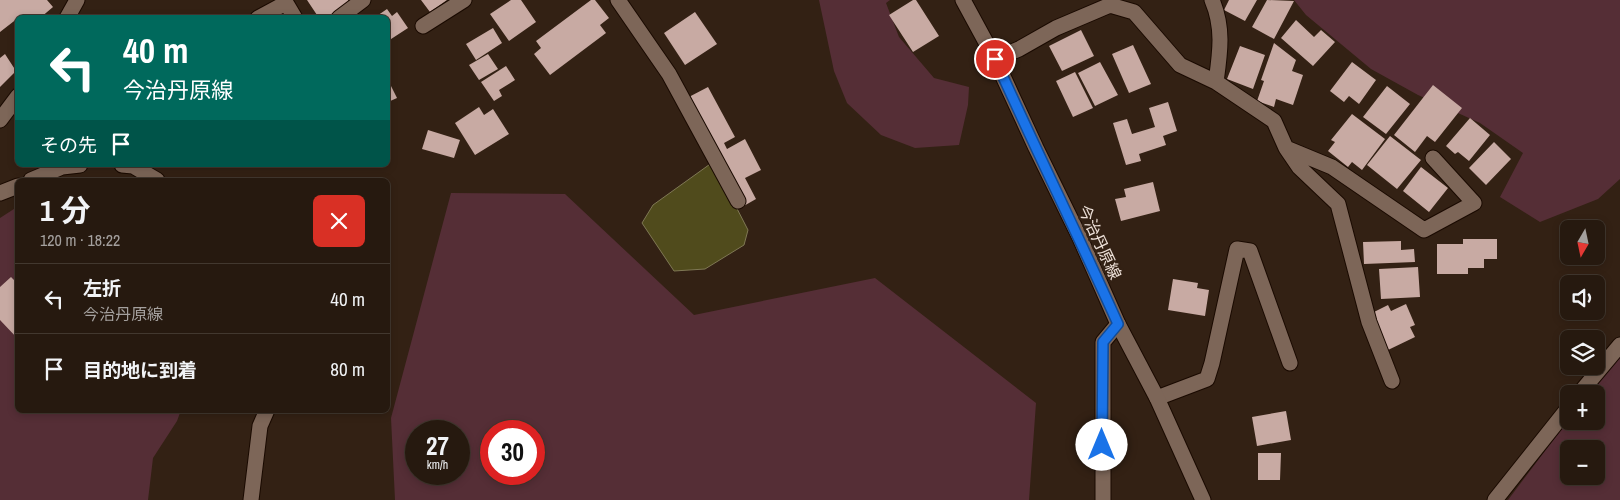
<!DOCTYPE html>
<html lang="ja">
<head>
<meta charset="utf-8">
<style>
  :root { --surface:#26190f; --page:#2e2218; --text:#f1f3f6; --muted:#a4a09e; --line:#42382f }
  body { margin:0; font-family:"Archivo Narrow","Noto Sans JP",sans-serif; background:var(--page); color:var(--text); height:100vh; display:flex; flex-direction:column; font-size:19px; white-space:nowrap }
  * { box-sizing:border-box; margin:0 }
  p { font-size:16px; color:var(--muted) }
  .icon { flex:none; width:28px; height:28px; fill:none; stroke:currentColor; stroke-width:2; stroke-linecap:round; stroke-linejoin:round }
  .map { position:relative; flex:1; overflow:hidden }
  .drawer { position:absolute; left:15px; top:178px; width:375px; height:235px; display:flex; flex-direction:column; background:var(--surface); border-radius:8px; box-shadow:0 2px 8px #0003,0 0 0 1px var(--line) }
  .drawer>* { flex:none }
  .banner { position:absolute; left:15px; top:15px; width:375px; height:152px; border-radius:8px; box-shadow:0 2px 8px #0003,0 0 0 1px var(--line); background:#00695c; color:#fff; overflow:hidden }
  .needle { width:32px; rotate:189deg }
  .tools { position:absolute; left:1560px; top:220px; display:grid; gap:10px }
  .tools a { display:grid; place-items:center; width:45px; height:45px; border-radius:8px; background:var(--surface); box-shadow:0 2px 8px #0003,0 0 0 1px var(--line); font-size:25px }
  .speed { position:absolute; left:405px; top:420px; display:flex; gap:10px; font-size:25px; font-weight:700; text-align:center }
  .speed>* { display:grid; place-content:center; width:65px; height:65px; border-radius:50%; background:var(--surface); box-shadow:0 2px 8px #0003,0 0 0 1px var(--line); line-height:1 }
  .speed small { font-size:12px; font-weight:400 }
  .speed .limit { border:8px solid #d22; background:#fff; color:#111 }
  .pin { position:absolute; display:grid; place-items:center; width:42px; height:42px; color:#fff; margin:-21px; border:2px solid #fff; border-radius:50%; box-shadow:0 1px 5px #0007 }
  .me { position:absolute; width:55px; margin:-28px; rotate:0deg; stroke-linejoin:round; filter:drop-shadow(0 0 4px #0008) }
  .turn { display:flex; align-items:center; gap:18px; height:105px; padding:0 25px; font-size:22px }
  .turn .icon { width:65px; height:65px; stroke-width:2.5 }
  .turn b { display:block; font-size:35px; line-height:42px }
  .then { display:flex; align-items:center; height:48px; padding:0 25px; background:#0003; gap:10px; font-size:19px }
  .round { display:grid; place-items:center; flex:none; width:52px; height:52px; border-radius:8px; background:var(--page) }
  .headline { display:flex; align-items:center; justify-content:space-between; height:85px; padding:0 25px }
  h1 { font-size:30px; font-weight:700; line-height:38px }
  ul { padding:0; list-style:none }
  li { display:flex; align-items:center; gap:15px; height:70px; padding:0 25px; border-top:1px solid var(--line) }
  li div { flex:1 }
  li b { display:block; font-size:19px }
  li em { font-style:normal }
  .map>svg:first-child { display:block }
  .green { fill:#552e36; fill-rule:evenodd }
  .water { fill:#504b1c; stroke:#7f7854 }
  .building { fill:#c8aaa3 }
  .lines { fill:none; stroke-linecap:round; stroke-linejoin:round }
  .street-casing { stroke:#1a0a01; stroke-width:17 }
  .secondary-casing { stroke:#1a0a01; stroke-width:17 }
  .street { stroke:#7d6658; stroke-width:15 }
  .secondary { stroke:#7d6658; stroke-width:15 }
  .route-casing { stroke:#114b97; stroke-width:12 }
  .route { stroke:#1a73e8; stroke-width:9 }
  .labels { text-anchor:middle; stroke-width:5; stroke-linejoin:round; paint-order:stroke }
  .street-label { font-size:16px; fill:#ede0d8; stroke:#332114 }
</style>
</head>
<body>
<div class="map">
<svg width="1620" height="500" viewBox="0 0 1620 500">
  <rect width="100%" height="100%" fill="#332114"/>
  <!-- green -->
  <path class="green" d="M819,0H890L886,3L899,37L934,78L969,87L968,105L959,145L915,148L881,135L847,103L834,71Z
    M1294,0H1620V179L1598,199L1540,222L1500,197L1523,153L1480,123L1418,95L1371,69L1306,15Z
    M451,193L565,194L694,315L875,278L1036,403L1029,500H395L391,418ZM416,431H459V474H416ZM491,431H534V474H491Z
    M17,207L18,410H181L177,421L153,458L148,500H0V218Z
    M1620,355V500H1508L1569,419V421H1596V394H1589ZM1569,449H1596V476H1569Z"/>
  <!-- water -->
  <path class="water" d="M713,162L748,230L744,245L705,269L674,271L642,223L653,205Z"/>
  <!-- building -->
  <path class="building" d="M0,0H47L53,7L40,18H18L0,32Z
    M307,0H348L349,2L342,6L345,11L335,18H319Z
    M421,0H447L430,12Z
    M511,0H521L536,22L509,41L490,14Z
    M591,0H595L609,18L600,25L606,33L550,75L534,54L541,48L536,41Z
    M913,0H916L939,36L913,52L889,15Z
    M1229,0H1257L1245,21L1224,10Z
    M1267,0L1294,1L1274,39L1252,27Z
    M387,9L392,16L397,12L408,28L388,41V18H374Z
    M695,12L717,44L685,65L664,33Z
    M1296,20L1314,37L1321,30L1335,42L1313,66L1281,38Z
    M493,28L502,43L476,60L466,44Z
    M1081,30L1094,56L1062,71L1049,46Z
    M1274,43L1296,60L1292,71L1303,75L1293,105L1276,99L1274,107L1257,101L1264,81L1261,80Z
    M1133,45L1151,84L1129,93L1112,54Z
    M1240,46L1265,55L1253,89L1227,79Z
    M5,54L16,71L0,87V58Z
    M488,54L498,69L479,80L469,65Z
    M1100,62L1118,95L1095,106L1078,73Z
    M1352,62L1376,80L1359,104L1349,96L1344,102L1330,91Z
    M506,66L515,80L499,90L502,96L494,101L481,82Z
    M1075,72L1093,108L1073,117L1056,81Z
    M388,80L397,98L388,102Z
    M1433,85L1462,108L1435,142L1427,136L1415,152L1394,135Z
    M1387,86L1410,104L1386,134L1363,117Z
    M708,87L735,137L724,143L727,149L745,139L761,170L745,178L756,199L742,207L685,99Z
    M1168,102L1177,131L1163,136L1166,145L1139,154L1141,161L1126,165L1113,123L1127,119L1132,134L1155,127L1149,108Z
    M479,107L484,115L493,109L509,134L475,155L455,123Z
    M1352,114L1385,139L1362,170L1352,162L1348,167L1328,151L1335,142L1331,140Z
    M1470,118L1490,135L1469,161L1458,152L1455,154L1446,146Z
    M428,130L460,140L454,158L422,149Z
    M1390,136L1421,160L1397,189L1367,165Z
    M1494,142L1511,159L1486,185L1469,168Z
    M1421,167L1448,188L1429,212L1403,191Z
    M1153,182L1160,211L1121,221L1115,199L1126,197L1124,189Z
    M1463,239H1497V259H1484V268H1468V274H1437V244H1463Z
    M1401,241V250L1414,249L1415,262L1364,264L1363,242Z
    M1418,267L1420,297L1381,299L1379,269Z
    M11,277L18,284V339L0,320V287Z
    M1173,279L1198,283L1197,288L1209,290L1205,316L1168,310Z
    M1406,304L1415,325L1410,327L1415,337L1388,350L1370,314L1388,305L1391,311Z
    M1286,411L1291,440L1257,446L1252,417Z
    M1258,453H1281L1280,480H1258Z"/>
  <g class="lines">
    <defs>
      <path id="street" d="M618,0L669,74L738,201
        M1212,0C1224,28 1220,53 1216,82
        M67,18L77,0
        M258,18L286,3L295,18
        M339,18L363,0
        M423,26L464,0
        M995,59L1019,49L1056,28L1110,5L1134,12L1180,65L1216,82L1274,121L1286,148L1332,167L1424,230L1474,203L1433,158
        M0,120L18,96
        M1286,148L1299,167L1338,204L1369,322L1392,381
        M122,165L133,166L157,180
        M31,180L62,167L80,165
        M0,193L18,186
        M1157,398L1207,379L1212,363L1237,249L1250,251L1290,363
        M251,500L260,426L267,410
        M1103,500V342L1118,324"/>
      <path id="secondary" d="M963,0L995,59L1036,148L1080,238L1118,324L1157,398L1203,500
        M1579,394L1620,345
        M1495,500L1569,407"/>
    </defs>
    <!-- street casing -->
    <use href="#street" class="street-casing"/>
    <!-- secondary casing -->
    <use href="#secondary" class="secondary-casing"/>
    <!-- street -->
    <use href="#street" class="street"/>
    <!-- secondary -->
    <use href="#secondary" class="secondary"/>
  </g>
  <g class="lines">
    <defs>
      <path id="route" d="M995,59C1035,148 1078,235 1118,324L1103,342L1102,445"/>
    </defs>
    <!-- route casing -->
    <use href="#route" class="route-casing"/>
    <!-- route -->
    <use href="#route" class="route"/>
  </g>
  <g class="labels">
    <!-- street labels -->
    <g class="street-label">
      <text transform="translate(1100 242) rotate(65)" y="6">今治丹原線</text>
    </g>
  </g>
</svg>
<div class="tools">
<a><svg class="needle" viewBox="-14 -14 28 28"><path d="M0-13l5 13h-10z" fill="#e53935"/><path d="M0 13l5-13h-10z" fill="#a4a09e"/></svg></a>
<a><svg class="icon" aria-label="sound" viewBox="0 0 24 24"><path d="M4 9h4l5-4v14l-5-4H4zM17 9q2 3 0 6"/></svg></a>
<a><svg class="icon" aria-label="layers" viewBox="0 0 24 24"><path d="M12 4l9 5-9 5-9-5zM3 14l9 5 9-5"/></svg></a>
<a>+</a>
<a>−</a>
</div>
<div class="speed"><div>27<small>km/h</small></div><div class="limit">30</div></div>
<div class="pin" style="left:995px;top:59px;background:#d93025"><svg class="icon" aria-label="arrive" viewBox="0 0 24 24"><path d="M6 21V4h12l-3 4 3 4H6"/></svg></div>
<svg class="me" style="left:1102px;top:445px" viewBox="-20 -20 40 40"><circle r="19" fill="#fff"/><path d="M0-13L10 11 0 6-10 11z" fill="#1a73e8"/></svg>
<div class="banner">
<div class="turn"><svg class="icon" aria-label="left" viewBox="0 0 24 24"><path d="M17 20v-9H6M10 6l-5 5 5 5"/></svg><div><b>40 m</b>今治丹原線</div></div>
<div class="then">その先<svg class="icon" aria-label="arrive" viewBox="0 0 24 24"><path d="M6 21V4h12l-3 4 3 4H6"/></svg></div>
</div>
<section class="drawer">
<div class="headline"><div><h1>1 分</h1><p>120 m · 18:22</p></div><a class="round" style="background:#d93025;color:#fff"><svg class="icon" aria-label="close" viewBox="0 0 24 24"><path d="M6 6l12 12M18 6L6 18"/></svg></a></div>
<ul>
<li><svg class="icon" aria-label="left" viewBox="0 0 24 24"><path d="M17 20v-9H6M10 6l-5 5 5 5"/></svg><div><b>左折</b><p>今治丹原線</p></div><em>40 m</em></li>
<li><svg class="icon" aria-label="arrive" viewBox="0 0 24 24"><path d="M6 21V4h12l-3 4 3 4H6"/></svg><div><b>目的地に到着</b></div><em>80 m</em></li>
</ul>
</section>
</div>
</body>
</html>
